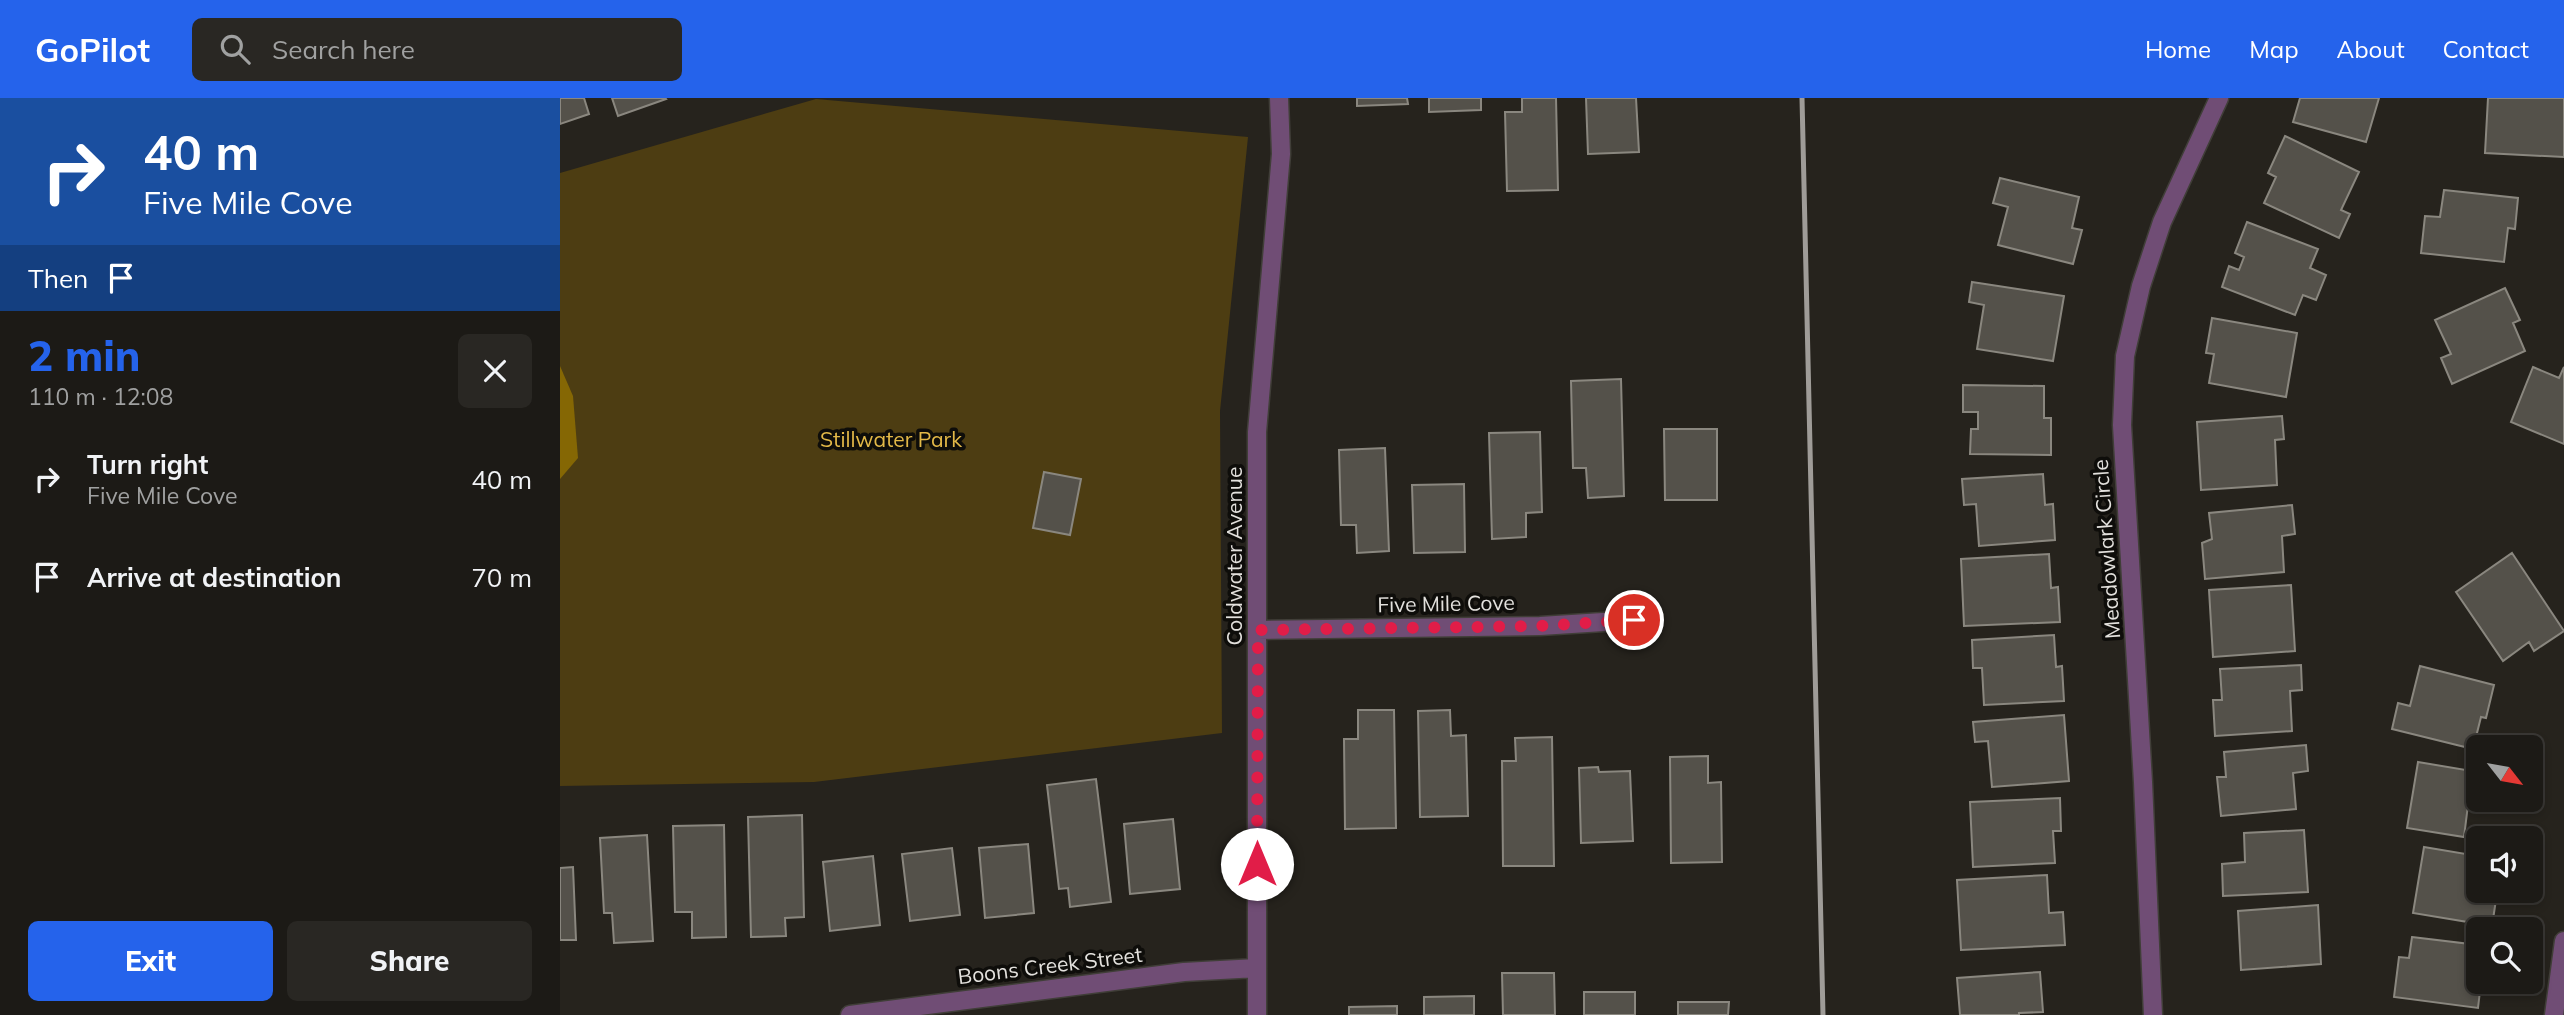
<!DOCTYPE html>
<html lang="en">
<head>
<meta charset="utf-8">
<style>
  :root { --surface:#1c1a16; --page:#292723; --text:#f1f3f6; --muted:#a0a1a1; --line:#3a3835; --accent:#2563eb }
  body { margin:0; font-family:Mulish,sans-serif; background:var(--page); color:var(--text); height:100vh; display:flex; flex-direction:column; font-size:26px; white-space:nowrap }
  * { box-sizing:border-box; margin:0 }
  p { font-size:23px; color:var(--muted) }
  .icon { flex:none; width:38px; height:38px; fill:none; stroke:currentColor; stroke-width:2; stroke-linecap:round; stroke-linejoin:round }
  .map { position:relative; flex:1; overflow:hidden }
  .drawer { display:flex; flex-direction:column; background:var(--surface); width:560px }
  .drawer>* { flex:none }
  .hud { background:#1a4fa0; color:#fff; overflow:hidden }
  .needle { width:46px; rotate:121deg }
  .controls { position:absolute; left:1906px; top:637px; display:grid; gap:14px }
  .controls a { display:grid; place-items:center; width:77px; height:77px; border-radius:10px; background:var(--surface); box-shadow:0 4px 10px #0003,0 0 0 2px var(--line); font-size:35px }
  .pin { position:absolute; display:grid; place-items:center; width:60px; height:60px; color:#fff; margin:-30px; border:4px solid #fff; border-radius:50%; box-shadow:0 2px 7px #0007 }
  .me { position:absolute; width:77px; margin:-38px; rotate:0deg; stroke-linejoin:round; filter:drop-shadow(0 0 5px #0008) }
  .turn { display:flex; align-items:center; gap:24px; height:147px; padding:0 28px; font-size:32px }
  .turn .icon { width:91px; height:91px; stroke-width:2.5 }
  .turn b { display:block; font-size:49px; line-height:60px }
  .then { display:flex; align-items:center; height:66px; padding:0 28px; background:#0003; gap:14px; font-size:26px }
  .round { display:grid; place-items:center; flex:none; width:74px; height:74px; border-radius:10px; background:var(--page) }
  .headline { display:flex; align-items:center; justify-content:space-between; height:119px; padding:0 28px }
  h1 { font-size:42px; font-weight:800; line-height:52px; color:var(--accent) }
  .action { display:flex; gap:14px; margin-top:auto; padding:14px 28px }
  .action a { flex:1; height:80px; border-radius:10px; background:var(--accent); color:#fff; font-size:28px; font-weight:800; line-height:80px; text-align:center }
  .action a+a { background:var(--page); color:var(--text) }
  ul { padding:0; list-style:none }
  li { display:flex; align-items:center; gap:21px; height:98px; padding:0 28px }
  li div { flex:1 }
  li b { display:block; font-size:26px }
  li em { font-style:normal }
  header { display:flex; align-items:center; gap:42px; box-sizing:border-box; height:98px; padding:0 35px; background:var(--accent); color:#fff }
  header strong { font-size:33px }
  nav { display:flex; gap:38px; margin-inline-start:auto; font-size:24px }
  .search { width:490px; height:63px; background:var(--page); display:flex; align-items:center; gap:18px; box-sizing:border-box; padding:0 24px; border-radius:10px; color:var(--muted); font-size:26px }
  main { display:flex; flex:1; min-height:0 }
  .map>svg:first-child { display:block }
  .green { fill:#4d3d12 }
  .water { fill:#856704 }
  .building { fill:#54514a; stroke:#8a877f; stroke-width:2 }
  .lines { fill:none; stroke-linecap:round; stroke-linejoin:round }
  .minor-casing { stroke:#403e38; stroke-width:21 }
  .minor { stroke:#704d75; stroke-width:18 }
  .rail { stroke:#9f9c98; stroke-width:5 }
  .route { stroke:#e11d48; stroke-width:12; stroke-dasharray:0 21.6 }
  .labels { text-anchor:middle; stroke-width:7; stroke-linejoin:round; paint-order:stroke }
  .park-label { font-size:21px; fill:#e3b948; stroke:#0e0d0a }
  .street-label { font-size:21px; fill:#e3e1dd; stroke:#0e0d0a }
</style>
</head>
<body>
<header>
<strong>GoPilot</strong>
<div class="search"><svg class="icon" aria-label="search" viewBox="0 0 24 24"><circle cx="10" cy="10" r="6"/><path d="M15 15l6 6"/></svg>Search here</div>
<nav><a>Home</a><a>Map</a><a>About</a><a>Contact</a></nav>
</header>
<main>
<section class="drawer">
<div class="hud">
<div class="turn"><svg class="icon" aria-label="right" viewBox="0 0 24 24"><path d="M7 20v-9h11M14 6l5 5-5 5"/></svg><div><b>40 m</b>Five Mile Cove</div></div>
<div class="then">Then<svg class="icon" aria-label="arrive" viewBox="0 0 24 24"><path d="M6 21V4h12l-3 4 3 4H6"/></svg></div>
</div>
<div class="headline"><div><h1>2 min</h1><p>110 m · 12:08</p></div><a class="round"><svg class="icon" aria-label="close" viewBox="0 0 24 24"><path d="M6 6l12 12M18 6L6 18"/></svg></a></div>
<ul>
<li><svg class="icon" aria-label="right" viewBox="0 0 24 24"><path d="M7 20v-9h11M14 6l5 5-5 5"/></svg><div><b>Turn right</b><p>Five Mile Cove</p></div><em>40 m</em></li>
<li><svg class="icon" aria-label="arrive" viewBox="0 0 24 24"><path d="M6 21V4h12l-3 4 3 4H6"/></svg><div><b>Arrive at destination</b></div><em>70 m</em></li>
</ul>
<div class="action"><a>Exit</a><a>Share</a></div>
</section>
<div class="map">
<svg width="2004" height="917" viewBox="0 0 2004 917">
  <rect width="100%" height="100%" fill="#26231d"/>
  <!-- green -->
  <path class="green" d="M256,1L688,39L660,313L662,635L254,684L0,688V75Z"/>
  <!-- water -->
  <path class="water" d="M0,268L13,298L18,360L0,381Z"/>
  <!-- building -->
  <path class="building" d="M0,0H24L29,16L0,26Z
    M52,0H105L106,1L58,18Z
    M797,0H847L848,6L797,8Z
    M869,0H921V12L869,14Z
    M962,0H996L998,92L947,93L945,14H962Z
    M1026,0H1076L1079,54L1028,56Z
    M1740,0H1819L1806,44L1733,24Z
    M1928,0H2004V59L1925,55Z
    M1725,38L1799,74L1781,112L1790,116L1779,140L1704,105L1716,79L1708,75Z
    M1440,80L1519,99L1512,130L1522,132L1513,166L1438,147L1448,109L1433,105Z
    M1884,92L1958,100L1955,131L1948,130L1944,164L1861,155L1865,118L1880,119Z
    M1687,124L1758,151L1750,170L1766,177L1756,202L1743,197L1735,217L1662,189L1669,168L1679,172L1684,159L1675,155Z
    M1412,184L1504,198L1493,263L1417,251L1424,207L1409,204Z
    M1945,190L1960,222L1953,225L1965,253L1892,286L1881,260L1891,256L1875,222Z
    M1652,220L1737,235L1726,299L1649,285L1654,256L1646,255Z
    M1973,269L1999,280L2004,269V346L1951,324Z
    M1061,281L1064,398L1028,400L1026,370H1013L1011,283Z
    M1403,287L1484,288V320H1491V357L1410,356L1411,331H1418V314H1403Z
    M1722,318L1724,341L1715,342L1717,387L1641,392L1637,324Z
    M1104,331H1157V402H1105Z
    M980,334L982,414L966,415V439L932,441L929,335Z
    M825,350L829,453L797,455L796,427H781L779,352Z
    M484,374L521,381L510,437L473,430Z
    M1483,376L1485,407L1493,406L1495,442L1419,448L1416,406L1404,407L1402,381Z
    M904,386L905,454L854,455L852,387Z
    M1732,407L1735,436L1722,438L1724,474L1645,481L1642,445L1652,441L1649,415Z
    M1952,455L2004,533L1974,553L1969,544L1943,563L1896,494Z
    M1489,456L1491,490L1498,489L1500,524L1404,528L1401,461Z
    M1731,487L1735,553L1653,559L1649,492Z
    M1494,537L1496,569L1502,568L1504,603L1424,607L1422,570H1413L1412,542Z
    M1741,567L1742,592L1730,593L1732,633L1655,638L1653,602H1662L1660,571Z
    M1860,568L1934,587L1926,620L1921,619L1913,651L1832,631L1838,605L1850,608Z
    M798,612H834L836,730L785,731L784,641H798Z
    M890,612L891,638L906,637L908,718L860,719L858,613Z
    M1504,617L1509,683L1432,689L1428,643L1415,644L1413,624Z
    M992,639L994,768H943L942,663H956L955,640Z
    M1746,647L1748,673L1733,675L1736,711L1661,718L1657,679H1666L1664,654Z
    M1148,658V685L1161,684L1162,764L1111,765L1110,659Z
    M1858,664L1918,674V702H1928L1926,710L1908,707L1904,739L1847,730Z
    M1038,669L1039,674L1070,673L1073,743L1021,745L1019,670Z
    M536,681L551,804L510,809L508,790L499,791L487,687Z
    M1500,700L1501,733H1493L1495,765L1413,769L1410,704Z
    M242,717L244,819L225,820L226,838L191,839L188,719Z
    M613,721L620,791L570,796L564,726Z
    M164,727L166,839L132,840V814H115L113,728Z
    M1744,732L1748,794L1663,798L1662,766L1685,764L1684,735Z
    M87,737L93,843L54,845L52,815H44L40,740Z
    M468,746L474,815L425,820L419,750Z
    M1864,749L1918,758V793H1941L1940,795H1937L1932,828L1853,815Z
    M392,750L400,817L350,823L342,756Z
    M313,758L320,827L270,833L263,764Z
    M13,769L16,842H0V770Z
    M1487,777L1489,815L1503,814L1505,847L1401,852L1397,782Z
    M1758,807L1761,866L1681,872L1678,813Z
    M1852,839L1918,847V884H1925L1924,893H1920L1918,910L1834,899L1839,859L1849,860Z
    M1480,874L1483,914L1459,915V917H1400L1397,880Z
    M942,875H994L995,917H943Z
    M1024,894H1075V917H1024Z
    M914,898V917H864V899Z
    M1118,904H1169L1168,917H1118Z
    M837,908V917H789V909Z"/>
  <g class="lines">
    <defs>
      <path id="minor" d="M698,532L980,528L1075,522
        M290,917L624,874L697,870
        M697,917V334L721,56L719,0
        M1593,917L1583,684L1562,327L1565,258L1581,188L1602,124L1659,0
        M1994,917L2004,843"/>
    </defs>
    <!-- minor casing -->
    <use href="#minor" class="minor-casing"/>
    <!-- minor -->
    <use href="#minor" class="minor"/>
    <!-- rail -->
    <path class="rail" d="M1242,0L1263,917"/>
  </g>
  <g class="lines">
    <!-- route -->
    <path class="route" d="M697,766L698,532L980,528L1074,522"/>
  </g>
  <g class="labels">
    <!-- park labels -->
    <g class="park-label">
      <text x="331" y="349">Stillwater Park</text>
    </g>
    <!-- street labels -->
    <g class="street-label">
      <text transform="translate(1547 451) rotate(-94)" y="7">Meadowlark Circle</text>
      <text transform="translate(675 458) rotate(-90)" y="7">Coldwater Avenue</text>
      <text transform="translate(886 506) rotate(-1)" y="7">Five Mile Cove</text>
      <text transform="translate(490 868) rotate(-7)" y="7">Boons Creek Street</text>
    </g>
  </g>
</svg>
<div class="controls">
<a><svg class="needle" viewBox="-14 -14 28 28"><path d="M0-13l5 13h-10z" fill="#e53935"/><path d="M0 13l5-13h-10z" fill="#a0a1a1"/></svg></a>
<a><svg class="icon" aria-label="sound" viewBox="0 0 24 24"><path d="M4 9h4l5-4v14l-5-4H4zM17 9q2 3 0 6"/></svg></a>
<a><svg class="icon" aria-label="search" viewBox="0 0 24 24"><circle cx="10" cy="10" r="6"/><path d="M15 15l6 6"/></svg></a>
</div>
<div class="pin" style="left:1074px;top:522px;background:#d93025"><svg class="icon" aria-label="arrive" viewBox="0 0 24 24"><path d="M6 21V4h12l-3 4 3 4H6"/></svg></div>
<svg class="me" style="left:697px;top:766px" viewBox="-20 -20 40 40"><circle r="19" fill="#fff"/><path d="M0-13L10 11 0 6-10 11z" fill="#e11d48"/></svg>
</div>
</main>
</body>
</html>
